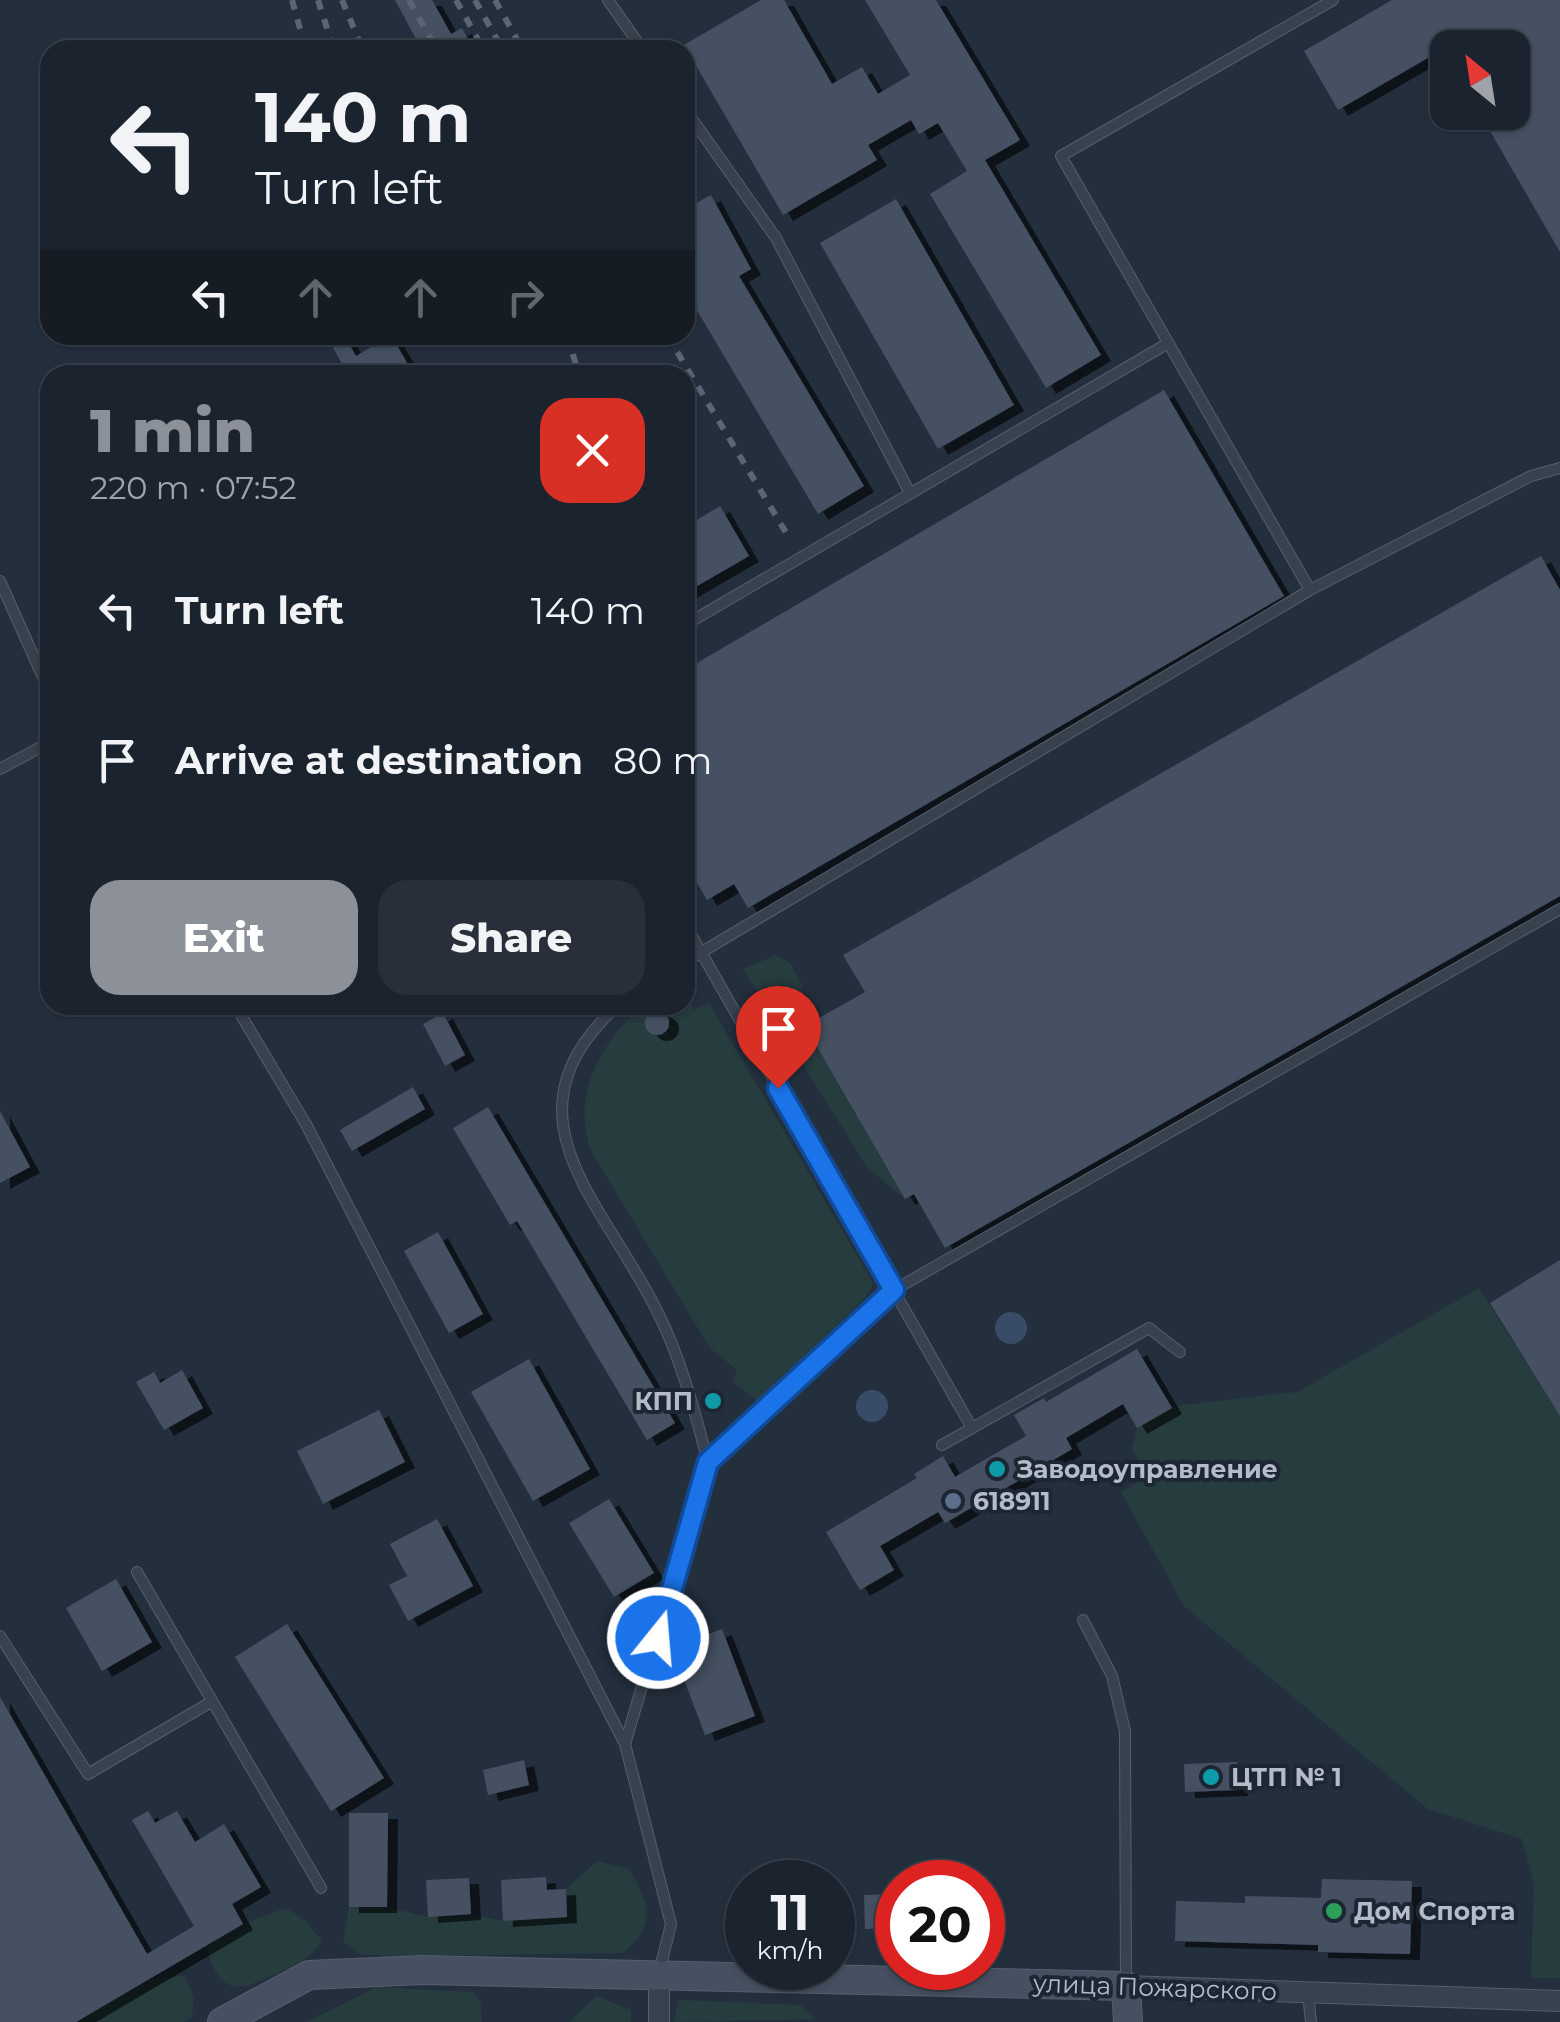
<!DOCTYPE html>
<html lang="en">
<head>
<meta charset="utf-8">
<style>
  :root { --surface:#1b232e; --page:#282f3a; --text:#f1f3f6; --muted:#a0a4aa; --line:#39404a; --accent:#8c9099 }
  body { margin:0; font-family:Montserrat,sans-serif; background:var(--page); color:var(--text); height:100vh; display:flex; flex-direction:column; font-size:38px; white-space:nowrap }
  * { box-sizing:border-box; margin:0 }
  p { font-size:32px; color:var(--muted) }
  .icon { flex:none; width:55px; height:55px; fill:none; stroke:currentColor; stroke-width:2; stroke-linecap:round; stroke-linejoin:round }
  .map { position:relative; flex:1; overflow:hidden }
  .sheet { position:absolute; left:40px; top:365px; width:655px; height:650px; display:flex; flex-direction:column; background:var(--surface); border-radius:30px; box-shadow:0 2px 8px #0004,0 0 0 2px var(--line) }
  .sheet>* { flex:none }
  .guide { position:absolute; left:40px; top:40px; width:655px; height:305px; border-radius:30px; box-shadow:0 2px 8px #0004,0 0 0 2px var(--line); background:#1b232e; color:var(--text); overflow:hidden }
  .needle { width:65px; rotate:330deg }
  .fabs { position:absolute; left:1430px; top:30px; display:grid; gap:20px }
  .fabs a { display:grid; place-items:center; width:100px; height:100px; border-radius:20px; background:var(--surface); box-shadow:0 2px 8px #0004,0 0 0 2px var(--line); font-size:50px }
  .speed { position:absolute; left:725px; top:1860px; display:flex; gap:20px; font-size:50px; font-weight:700; text-align:center }
  .speed>* { display:grid; place-content:center; width:130px; height:130px; border-radius:50%; background:var(--surface); box-shadow:0 2px 8px #0004,0 0 0 2px var(--line); line-height:1 }
  .speed small { font-size:25px; font-weight:400 }
  .speed .limit { border:15px solid #d22; background:#fff; color:#111 }
  .pin { position:absolute; display:grid; place-items:center; width:85px; height:85px; color:#fff; margin:-102px -42px; border-radius:50% 50% 50% 0; rotate:-45deg; box-shadow:0 0 10px #0007 }
  .pin .icon { rotate:45deg }
  .me { position:absolute; width:110px; margin:-55px; rotate:17deg; stroke-linejoin:round; filter:drop-shadow(0 0 8px #0008) }
  .turn { display:flex; align-items:center; gap:35px; height:210px; padding:0 50px; font-size:45px }
  .turn .icon { width:130px; height:130px; stroke-width:2.5 }
  .turn b { display:block; font-size:70px; line-height:85px }
  .lanes { display:flex; align-items:center; height:95px; padding:0 50px; background:#0003; justify-content:center; gap:50px; direction:ltr }
  .lanes .off { opacity:.35 }
  .round { display:grid; place-items:center; flex:none; width:105px; height:105px; border-radius:30px; background:var(--page) }
  .overview { display:flex; align-items:center; justify-content:space-between; height:170px; padding:0 50px }
  h1 { font-size:60px; font-weight:800; line-height:75px; color:var(--accent) }
  .primary-button { display:flex; gap:20px; margin-top:auto; padding:20px 50px }
  .primary-button a { flex:1; height:115px; border-radius:30px; background:var(--accent); color:#fff; font-size:40px; font-weight:800; line-height:115px; text-align:center }
  .primary-button a+a { background:var(--page); color:var(--text) }
  ul { padding:0; list-style:none }
  li { display:flex; align-items:center; gap:30px; height:150px; padding:0 50px }
  li div { flex:1 }
  li b { display:block; font-size:38px }
  li em { font-style:normal }
  .map>svg:first-child { display:block }
  .green { fill:#263c3f }
  .water { fill:#394c67 }
  .building { fill:#455162; filter:url(#shadow) }
  .lines { fill:none; stroke-linecap:round; stroke-linejoin:round }
  .lane-casing { stroke:#565f6c; stroke-width:12 }
  .street-casing { stroke:#565f6c; stroke-width:22 }
  .secondary-casing { stroke:#565f6c; stroke-width:30 }
  .lane { stroke:#38414e; stroke-width:10 }
  .street { stroke:#38414e; stroke-width:20 }
  .secondary { stroke:#465061; stroke-width:28 }
  .rail { stroke:#5a6575; stroke-width:6; stroke-dasharray:10 10; stroke-linecap:butt }
  .route-casing { stroke:#114b97; stroke-width:25 }
  .route { stroke:#1a73e8; stroke-width:18 }
  .culture-dot { fill:#0f9aa8; stroke:#1d2633; stroke-width:4 }
  .service-dot { fill:#5c6f8a; stroke:#1d2633; stroke-width:4 }
  .leisure-dot { fill:#2e9e5b; stroke:#1d2633; stroke-width:4 }
  .labels { text-anchor:middle; stroke-width:8; stroke-linejoin:round; paint-order:stroke }
  .poi-label { font-size:25px; font-weight:bold; fill:#b4bcc9; stroke:#1d2633; text-anchor:start }
  .street-label { font-size:25px; fill:#b4bcc9; stroke:#1d2633 }
</style>
</head>
<body>
<div class="map">
<svg width="1560" height="2022" viewBox="0 0 1560 2022">
  <defs>
    <filter id="shadow"><feDropShadow dx="10" dy="6" stdDeviation="0" flood-color="#0009"/></filter>
  </defs>
  <rect width="100%" height="100%" fill="#242f3e"/>
  <!-- green -->
  <path class="green" d="M776,955L790,963L802,984L805,1026L905,1199L867,1167L743,969Z
    M685,997L694,1010L709,1003L873,1283L866,1297L757,1401L733,1382L737,1370L710,1348L591,1151C570,1097 602,1038 645,1005H685Z
    M1479,1288L1560,1416V1978H1531L1534,1885L1522,1839L1428,1809L1184,1606L1121,1492L1147,1476L1132,1449L1137,1428L1174,1406L1297,1392Z
    M597,1861L629,1869C650,1905 657,1925 623,1953L387,1956L360,1954L343,1942L349,1907H387L428,1917L471,1914L503,1921L567,1917L566,1889Z
    M286,1908L306,1921L322,1941C310,1959 296,1965 276,1974C235,1994 219,1993 206,1946L243,1924Z
    M185,1976L194,1998L192,2017L184,2022H76L151,1979Z
    M377,1987L473,1992L481,2003L482,2022H306Z
    M596,1996L631,2010V2022H570Z
    M679,2000L801,2005L816,2019L674,2022Z"/>
  <!-- water -->
  <path class="water" d="M995 1328a16 16 0 1 1 32 0a16 16 0 1 1-32 0Z
    M856 1406a16 16 0 1 1 32 0a16 16 0 1 1-32 0Z"/>
  <!-- building -->
  <path class="building" d="M395,0H432L451,34L462,28L474,50H422Z
    M761,0H784L832,84L862,67L878,94L910,75L865,0H936L1020,140L985,160L1101,355L1046,388L930,194L967,171L938,123L919,134L911,120L868,145L877,160L783,215L684,45Z
    M1392,0H1560V252L1479,112H1512V48H1445L1338,110L1304,51Z
    M711,195L751,269L739,276L864,486L818,514L692,302L685,306V209Z
    M896,199L1014,405L938,449L820,243Z
    M326,335H344L356,356L391,335L414,375H322L342,364Z
    M1164,390L1284,596L748,908L734,884L707,900L685,862V670Z
    M720,506L749,556L685,593V527Z
    M1541,556L1560,590V896L945,1248L914,1194L905,1199L805,1026L865,992L843,955Z
    M645 1023a12 12 0 1 1 24 0a12 12 0 1 1-24 0Z
    M443,1013L465,1055L445,1066L423,1024Z
    M413,1087L425,1109L352,1151L340,1130Z
    M488,1107L675,1423L647,1440L517,1221L510,1225L453,1128Z
    M0,1111L30,1167L0,1183Z
    M438,1232L483,1314L449,1333L404,1251Z
    M1560,1260V1416L1490,1303Z
    M1137,1349L1172,1408L1137,1428L1123,1404L1066,1438L1072,1449L1018,1481L945,1523L938,1512L880,1546L894,1570L860,1590L826,1532L917,1478L914,1474L943,1456L955,1477L1026,1436L1014,1415L1044,1398L1046,1402Z
    M529,1359L590,1469L533,1501L471,1392Z
    M182,1370L203,1408L164,1430L136,1382L154,1372L160,1383Z
    M379,1410L405,1462L323,1504L297,1451Z
    M609,1499L654,1573L614,1597L569,1523Z
    M437,1519L473,1586L408,1621L389,1585L407,1576L390,1544Z
    M116,1579L152,1642L102,1671L66,1608Z
    M287,1624L384,1778L331,1811L235,1657Z
    M722,1629L755,1716L705,1735L672,1648Z
    M0,1697L147,1954L194,1926L132,1820L148,1811L155,1823L177,1811L195,1842L224,1824L261,1887L232,1904L243,1924L76,2022H0Z
    M524,1760L529,1785L488,1795L483,1770Z
    M1237,1762L1238,1790L1185,1792L1184,1764Z
    M349,1813H388L387,1907H349Z
    M546,1877L547,1890L566,1889L567,1917L503,1921L501,1880Z
    M469,1878L471,1914L428,1917L426,1880Z
    M1322,1879L1412,1881L1410,1954L1318,1952V1945L1175,1941L1176,1901L1245,1903V1896L1321,1898Z
    M898,1894V1928L865,1929L864,1895Z"/>
  <g class="lines">
    <defs>
      <path id="lane" d="M608,0L643,50
        M685,109L776,238L910,493
        M0,581L50,693
        M1310,590L1061,156L1333,0
        M685,625L1165,345
        M0,769L50,742
        M685,924L972,1428
        M685,962L1310,590L1531,476L1560,468
        M235,1005L307,1126L625,1744L671,1924L659,1973
        M618,1005C497,1115 602,1200 656,1309C680,1355 695,1412 708,1462
        M942,1445L1149,1328L1180,1352
        M137,1572L321,1888
        M1083,1620L1112,1676L1125,1731L1126,1985
        M0,1636L88,1774L211,1702
        M625,1744L708,1462L894,1290L1560,909
        M1308,1993L1311,2022"/>
      <path id="street" d="M659,1973V2022
        M1126,1986L1560,2001"/>
      <path id="secondary" d="M222,2022L309,1975L423,1970L1126,1986L1128,2022"/>
    </defs>
    <!-- lane casing -->
    <use href="#lane" class="lane-casing"/>
    <!-- street casing -->
    <use href="#street" class="street-casing"/>
    <!-- secondary casing -->
    <use href="#secondary" class="secondary-casing"/>
    <!-- lane -->
    <use href="#lane" class="lane"/>
    <!-- street -->
    <use href="#street" class="street"/>
    <!-- secondary -->
    <use href="#secondary" class="secondary"/>
    <!-- rail -->
    <path class="rail" d="M292,0L306,50
      M318,0L334,50
      M342,0L363,50
      M409,0L437,50
      M456,0L484,50
      M475,0L503,50
      M495,0L523,50
      M567,335L579,375
      M667,335L788,536"/>
  </g>
  <g class="lines">
    <defs>
      <path id="route" d="M658,1638L708,1462L894,1290L778,1088"/>
    </defs>
    <!-- route casing -->
    <use href="#route" class="route-casing"/>
    <!-- route -->
    <use href="#route" class="route"/>
  </g>
  <!-- markers -->
  <g class="culture-dot">
    <circle cx="713" cy="1401" r="10"/>
    <circle cx="997" cy="1469" r="10"/>
    <circle cx="1211" cy="1777" r="10"/>
  </g>
  <circle class="service-dot" cx="953" cy="1501" r="10"/>
  <circle class="leisure-dot" cx="1334" cy="1911" r="10"/>
  <g class="labels">
    <!-- poi labels -->
    <g class="poi-label">
      <text x="693" y="1410" text-anchor="end">КПП</text>
      <text x="1017" y="1478">Заводоуправление</text>
      <text x="973" y="1510">618911</text>
      <text x="1231" y="1786">ЦТП № 1</text>
      <text x="1354" y="1920">Дом Спорта</text>
    </g>
    <!-- street labels -->
    <g class="street-label">
      <text transform="translate(1155 1987) rotate(2)" y="9">улица Пожарского</text>
    </g>
  </g>
</svg>
<div class="fabs">
<a><svg class="needle" viewBox="-14 -14 28 28"><path d="M0-13l5 13h-10z" fill="#e53935"/><path d="M0 13l5-13h-10z" fill="#a0a4aa"/></svg></a>
</div>
<div class="speed"><div>11<small>km/h</small></div><div class="limit">20</div></div>
<div class="pin" style="left:778px;top:1088px;background:#d93025"><svg class="icon" aria-label="arrive" viewBox="0 0 24 24"><path d="M6 21V4h12l-3 4 3 4H6"/></svg></div>
<svg class="me" style="left:658px;top:1638px" viewBox="-20 -20 40 40"><circle r="17" fill="#1a73e8" stroke="#fff" stroke-width="3"/><path d="M0-11L8 9 0 5-8 9z" fill="#fff"/></svg>
<div class="guide">
<div class="turn"><svg class="icon" aria-label="left" viewBox="0 0 24 24"><path d="M17 20v-9H6M10 6l-5 5 5 5"/></svg><div><b>140 m</b>Turn left</div></div>
<div class="lanes"><svg class="icon" aria-label="left" viewBox="0 0 24 24"><path d="M17 20v-9H6M10 6l-5 5 5 5"/></svg><svg class="icon off" aria-label="ahead" viewBox="0 0 24 24"><path d="M12 20V5M6 11l6-6 6 6"/></svg><svg class="icon off" aria-label="ahead" viewBox="0 0 24 24"><path d="M12 20V5M6 11l6-6 6 6"/></svg><svg class="icon off" aria-label="right" viewBox="0 0 24 24"><path d="M7 20v-9h11M14 6l5 5-5 5"/></svg></div>
</div>
<section class="sheet">
<div class="overview"><div><h1>1 min</h1><p>220 m · 07:52</p></div><a class="round" style="background:#d93025;color:#fff"><svg class="icon" aria-label="close" viewBox="0 0 24 24"><path d="M6 6l12 12M18 6L6 18"/></svg></a></div>
<ul>
<li><svg class="icon" aria-label="left" viewBox="0 0 24 24"><path d="M17 20v-9H6M10 6l-5 5 5 5"/></svg><div><b>Turn left</b></div><em>140 m</em></li>
<li><svg class="icon" aria-label="arrive" viewBox="0 0 24 24"><path d="M6 21V4h12l-3 4 3 4H6"/></svg><div><b>Arrive at destination</b></div><em>80 m</em></li>
</ul>
<div class="primary-button"><a>Exit</a><a>Share</a></div>
</section>
</div>
</body>
</html>
